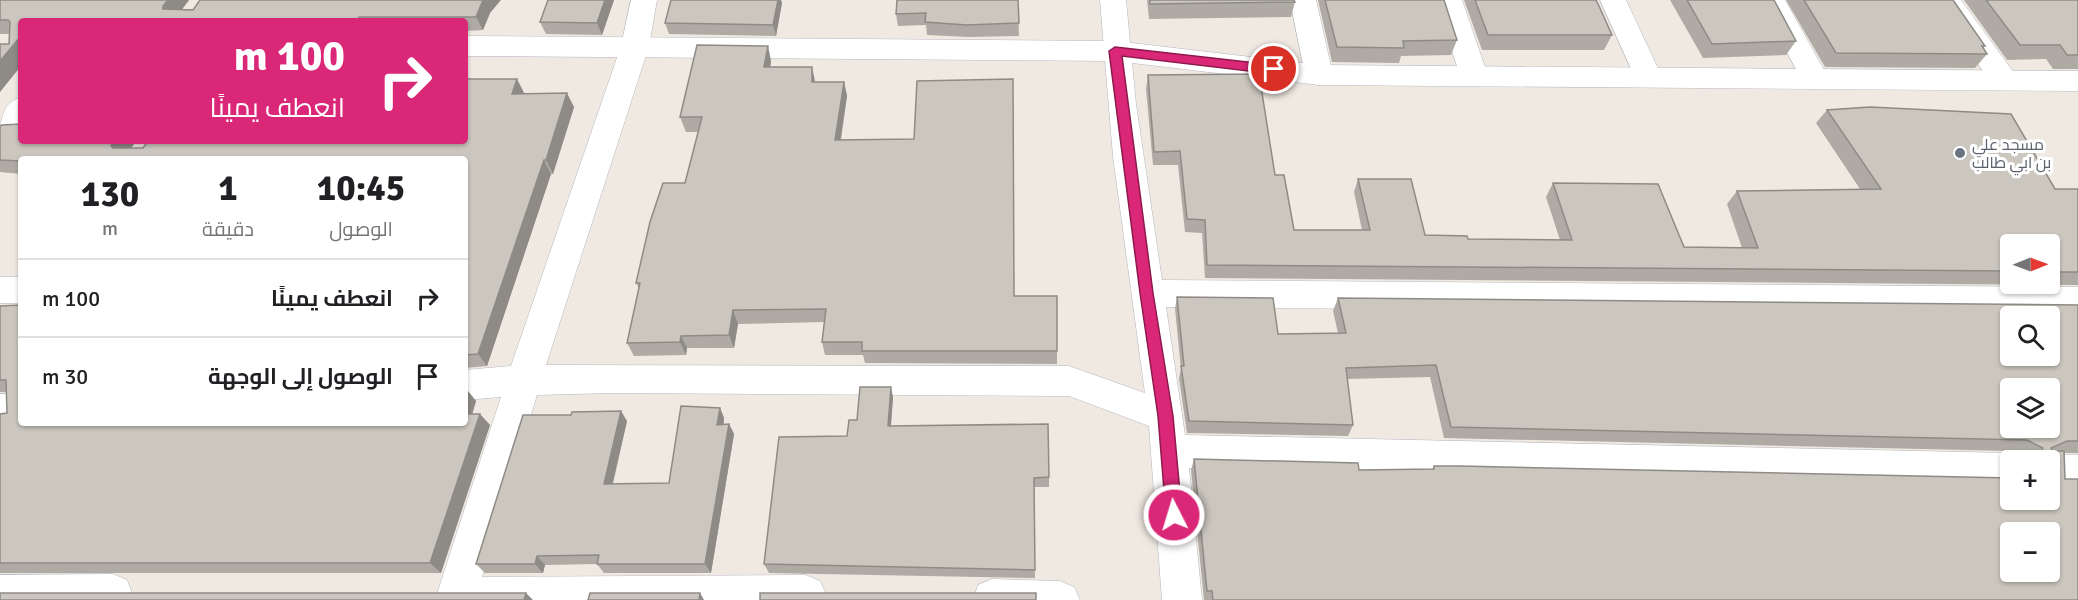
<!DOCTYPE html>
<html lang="ar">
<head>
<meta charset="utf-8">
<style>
  :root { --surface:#fff; --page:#f6f6f6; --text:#202124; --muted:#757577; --line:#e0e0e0 }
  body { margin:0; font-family:Signika,Cairo,sans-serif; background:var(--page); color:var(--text); direction:rtl; height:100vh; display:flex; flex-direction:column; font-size:22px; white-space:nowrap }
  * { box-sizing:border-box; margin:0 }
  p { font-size:20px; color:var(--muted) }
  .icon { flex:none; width:33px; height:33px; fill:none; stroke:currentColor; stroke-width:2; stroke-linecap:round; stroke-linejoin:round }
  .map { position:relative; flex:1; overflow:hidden; direction:ltr }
  .side { position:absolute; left:18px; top:156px; width:450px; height:270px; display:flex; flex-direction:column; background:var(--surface); border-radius:6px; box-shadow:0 2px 4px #0004; direction:rtl }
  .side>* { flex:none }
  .top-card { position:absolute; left:18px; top:18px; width:450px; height:126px; border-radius:6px; box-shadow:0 2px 4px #0004; direction:rtl; background:#db2777; color:#fff; overflow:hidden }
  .needle { width:39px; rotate:89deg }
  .tools { position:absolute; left:2000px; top:234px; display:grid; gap:12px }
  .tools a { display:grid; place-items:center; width:60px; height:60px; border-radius:6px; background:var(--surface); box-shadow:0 2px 4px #0004; font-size:30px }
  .pin { position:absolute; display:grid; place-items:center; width:51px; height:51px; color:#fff; margin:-26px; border:3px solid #fff; border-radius:50%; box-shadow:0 2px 6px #0007 }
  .me { position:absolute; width:66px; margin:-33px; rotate:355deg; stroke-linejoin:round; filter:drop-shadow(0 0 4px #0008) }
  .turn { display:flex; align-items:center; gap:21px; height:126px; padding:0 24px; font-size:27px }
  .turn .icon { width:78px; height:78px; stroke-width:2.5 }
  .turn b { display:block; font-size:42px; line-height:51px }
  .eta { display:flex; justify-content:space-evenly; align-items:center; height:102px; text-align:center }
  .eta b { font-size:36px; font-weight:800; line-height:42px }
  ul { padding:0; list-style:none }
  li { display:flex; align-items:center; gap:18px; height:78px; padding:0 24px; border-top:2px solid var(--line) }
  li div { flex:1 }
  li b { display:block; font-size:22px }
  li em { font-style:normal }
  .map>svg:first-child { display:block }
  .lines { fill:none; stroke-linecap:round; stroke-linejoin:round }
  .minor-casing { stroke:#b4b7c1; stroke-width:1 }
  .secondary-casing { stroke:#b4b7c1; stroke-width:1 }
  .minor { fill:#fff; fill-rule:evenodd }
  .secondary { fill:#fff; fill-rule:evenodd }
  .wall { fill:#afaba4; fill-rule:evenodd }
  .shaded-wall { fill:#8e8b86 }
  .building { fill:#cbc7bf; stroke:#8e8b86; stroke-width:1.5; fill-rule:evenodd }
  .route { fill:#db2777; stroke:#8e194d; stroke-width:1.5 }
  .worship-dot { fill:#6b7280; stroke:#fff; stroke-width:2 }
  .labels { text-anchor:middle; stroke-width:6; stroke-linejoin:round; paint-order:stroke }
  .worship-label { font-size:16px; fill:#5b616d; stroke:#fff; text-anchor:start }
</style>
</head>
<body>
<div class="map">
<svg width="2078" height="600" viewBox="0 0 2078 600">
  <rect width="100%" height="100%" fill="#efe9e1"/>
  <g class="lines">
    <defs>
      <path id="minor" d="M631,0H657L649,46L546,365L1069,366L1145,393L1113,156L1100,0H1126L1136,104L1162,280L2078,287V315L1166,307L1185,435L2010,453L2024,460H2010V487L1189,468L1202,600H1162L1149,426L1069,396L613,393L537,395L482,577L806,575L820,581L826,594L823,600H435L501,397L465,400V370L511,366L621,46Z
        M1290,0H1316L1333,75L1329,82L1319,85L1309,82L1305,75Z
        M1436,0H1462L1488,76L1484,83L1474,86L1464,83L1460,76Z
        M1600,0H1626L1662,77L1658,84L1648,87L1638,84Z
        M1759,0H1785L1829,79L1825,86L1815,89L1805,86Z
        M1934,0H1961L2014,73L2018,80L2014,87L2004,90L1994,87Z
        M21,97C21,119 25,138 0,146C0,124 0,104 21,97Z
        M0,277H21V303H0Z
        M21,393L22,423L0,424V394Z
        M2049,454L2078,455V489L2049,488V460H2036Z
        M113,574L127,580L132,593L129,600H0V575Z
        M992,579L1060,581L1074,587L1080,600H973L978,585Z"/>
      <path id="secondary" d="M465,36L1115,41L1319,65L2078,71V91L1319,85L1115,61L465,56Z"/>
    </defs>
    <!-- minor casing -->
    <use href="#minor" class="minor-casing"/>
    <!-- secondary casing -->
    <use href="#secondary" class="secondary-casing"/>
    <!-- minor -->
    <use href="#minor" class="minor"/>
    <!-- secondary -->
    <use href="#secondary" class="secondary"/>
  </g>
  <!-- wall -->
  <path class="wall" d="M0,0H189L182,9L490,13L483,30L465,31V21H21L9,44L10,34H0Z
    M614,0L602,35L546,34L540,22Z
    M671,0H781L782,3L776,36L669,34L665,23Z
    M1018,0L1019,36L968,37L927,35L926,25L898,26L896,14Z
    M1147,0H1294L1295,2L1291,17L1149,19Z
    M1318,0H1444L1457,40L1451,55L1401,56L1399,63L1332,62Z
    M1464,0H1596L1612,35L1604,50H1482Z
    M1670,0H1774L1796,41L1786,55L1703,58Z
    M1786,0H1953L1985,46L1983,48L1987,54L1975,68L1825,67Z
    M1964,0H2078V69H2053L2046,59L2007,60Z
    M771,61L770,67L815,82H844L847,96L841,140L1015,296L1057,351V364L865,363L863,355H825L822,342L824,322L738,324L734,348H687L686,355L634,356L627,343L639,288L636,283L685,183L698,132H686L680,117Z
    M1148,75L1275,175L1294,230H1362L1354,192L1358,179L1425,235L1468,239L1560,240L1546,197L1553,183L1684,247L1742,248L1727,204L1737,191L1860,189L1816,123L1827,110L2055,189H2078V285L1205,278L1202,233L1185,232L1178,165H1153L1146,89ZM2010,244H2049V284H2010Z
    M517,79L524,93V94L574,107L553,174H551L487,366L465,368V159H21V174L0,172V126L21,141H136L131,148L465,141Z
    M1177,297L1278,334L1338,333L1333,311L1338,298L2078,305V453H2064L2065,479L2078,600H1204L1191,470L1194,459L1359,470L1432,469L1434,466L2010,500L2049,460H2015L2021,457L2010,451L1444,438L1430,377L1347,379L1353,425L1348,436L1187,433L1179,378L1181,369L1175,309Z
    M0,306L21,423L467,390L476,401L472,414L490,425L441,573H0V414L7,413L6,392H0Z
    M893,397L891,426L1049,477V487H1034L1035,578L769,573L764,564L857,420Z
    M720,408L724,418V425L729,424L734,434L711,573H604L597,564L545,565L543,573H485L476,564L627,421L613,484L669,483Z"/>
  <!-- shaded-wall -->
  <path class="shaded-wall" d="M168,0H189L174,20L163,9V6Z
    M483,0H501L490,13L483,30L476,17Z
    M605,0H614L602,35L597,23Z
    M778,0H781L782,3L776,36L773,25Z
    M21,36V66L0,92V61Z
    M768,46L771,61L768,81L764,67Z
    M812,67L815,81L812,82Z
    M517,79L524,93L519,108L512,94Z
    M844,82L847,96L838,155L835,140Z
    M567,93L574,107L553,174L546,160Z
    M114,141H136L124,159L111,146Z
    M544,160L551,174L487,366L478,354Z
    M733,310L738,324L734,348L729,335Z
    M681,336L687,348L686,355L680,342Z
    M891,387L893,397L890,436L888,426Z
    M467,390L476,401L469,425L465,420V396Z
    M720,408L724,418L722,435L717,425Z
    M621,411L627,421L610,494L604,484Z
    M480,414L490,425L441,573L430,563Z
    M729,424L734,434L711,573L705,564Z
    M537,556L545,565L543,573L535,564Z
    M526,593L533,600H524Z
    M700,593L704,600H699Z"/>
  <!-- building -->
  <path class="building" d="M0,0H168L163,6V9L193,10L200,0H483L476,17H359L357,21H21V36L0,61V44H9L10,22L8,20H0Z
    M548,0H605L597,23L540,22Z
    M671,0H778L773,25L665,23Z
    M897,0H1018L1019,23L967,25L925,22L926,13L896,14Z
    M1150,0H1294L1295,2L1150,4Z
    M1325,0H1444L1457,40L1403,41L1404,48L1337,47Z
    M1475,0H1596L1599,6L1612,35H1488Z
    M1687,0H1774L1796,41L1712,44Z
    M1804,0H1953L1985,46H1982L1987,54L1836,53Z
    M1986,0H2078V55H2067L2060,45H2020Z
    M697,45L768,46L764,67H812V82H844L835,140L914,139L917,81L1013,79L1014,296H1057V351H862V342H822L826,309L733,310L729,335L681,336L680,342L627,343L640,283H636L650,222L663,183H685L702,117H680Z
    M1259,74L1275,175H1284L1294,230H1370L1358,179H1411L1425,235L1467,236L1468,239L1572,240L1553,183L1658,184L1684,247L1758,248L1737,191L1881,189L1827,110L1870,107L2011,114L2055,189H2078V272H2049V244H2010V271L1207,265L1205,220L1187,219L1180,151L1154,152L1148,75Z
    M465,79H517L512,94L567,93L546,160H544L478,354L465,355V159H21V161L0,160V126L2,125L21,124V141H114L111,146L113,148H143L148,141H465Z
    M1177,297L1273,298L1278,334L1346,333L1338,298L2078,305V441H2067L2051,448L2053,451H2064L2065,479H2078V600H1213L1212,591H1207L1194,459L1358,463L1359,470L1434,469V466H1460L2010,478V500H2049V460H2029V451H2041L2043,448L2027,440L1451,427L1436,365L1346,368L1353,425L1189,421L1181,366H1184ZM2010,316H2049V356H2010ZM2010,388H2049V428H2010ZM2010,532H2049V572H2010Z
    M21,305V423H465V414H480L430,563H0V414L7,413L6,380H0V306Z
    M860,387H891L888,426L1048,424L1049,477L1034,478L1035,570L764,564L779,437L847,436L849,420H857Z
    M681,406L720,408L717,425L729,424L705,564H597L599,555L537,556L535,564H476L523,415H571L572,412L621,411L604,484L669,483Z
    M0,593H526L524,600H0Z
    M590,593H700L699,600H588Z
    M760,593H1036V600H760Z"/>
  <!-- route -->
  <path class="route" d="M1115,47L1274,65L1280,69L1274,74L1122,56L1153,293L1173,416L1182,515L1179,520L1174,522L1168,520L1166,515L1158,416L1140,293L1109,51Z"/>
  <!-- markers -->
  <circle class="worship-dot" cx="1960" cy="153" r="6"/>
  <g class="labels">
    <!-- worship labels -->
    <g class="worship-label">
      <text x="1972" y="150">مسجد علي<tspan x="1972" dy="18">بن ابي طالب</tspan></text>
    </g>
  </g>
</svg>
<div class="tools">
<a><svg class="needle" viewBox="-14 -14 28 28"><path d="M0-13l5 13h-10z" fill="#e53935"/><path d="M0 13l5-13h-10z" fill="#757577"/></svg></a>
<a><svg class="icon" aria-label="search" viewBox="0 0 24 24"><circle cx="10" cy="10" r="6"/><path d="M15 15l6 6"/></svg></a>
<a><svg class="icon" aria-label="layers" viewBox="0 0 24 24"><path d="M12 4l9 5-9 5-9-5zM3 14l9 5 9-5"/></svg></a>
<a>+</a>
<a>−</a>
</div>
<div class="pin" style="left:1274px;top:69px;background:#d93025"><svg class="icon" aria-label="arrive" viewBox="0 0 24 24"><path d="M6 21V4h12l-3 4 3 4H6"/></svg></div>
<svg class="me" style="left:1174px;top:515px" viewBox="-20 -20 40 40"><circle r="17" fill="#db2777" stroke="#fff" stroke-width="3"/><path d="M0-11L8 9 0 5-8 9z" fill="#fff"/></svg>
<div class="top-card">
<div class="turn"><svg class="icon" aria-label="right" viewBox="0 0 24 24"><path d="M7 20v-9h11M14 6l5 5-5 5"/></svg><div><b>100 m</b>انعطف يمينًا</div></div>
</div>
<section class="side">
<div class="eta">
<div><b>10:45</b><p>الوصول</p></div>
<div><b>1</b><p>دقيقة</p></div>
<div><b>130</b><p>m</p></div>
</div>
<ul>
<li><svg class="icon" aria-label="right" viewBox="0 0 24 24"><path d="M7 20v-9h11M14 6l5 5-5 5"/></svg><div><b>انعطف يمينًا</b></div><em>100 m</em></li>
<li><svg class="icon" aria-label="arrive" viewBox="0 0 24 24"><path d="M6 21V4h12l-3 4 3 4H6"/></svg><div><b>الوصول إلى الوجهة</b></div><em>30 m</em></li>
</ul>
</section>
</div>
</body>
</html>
